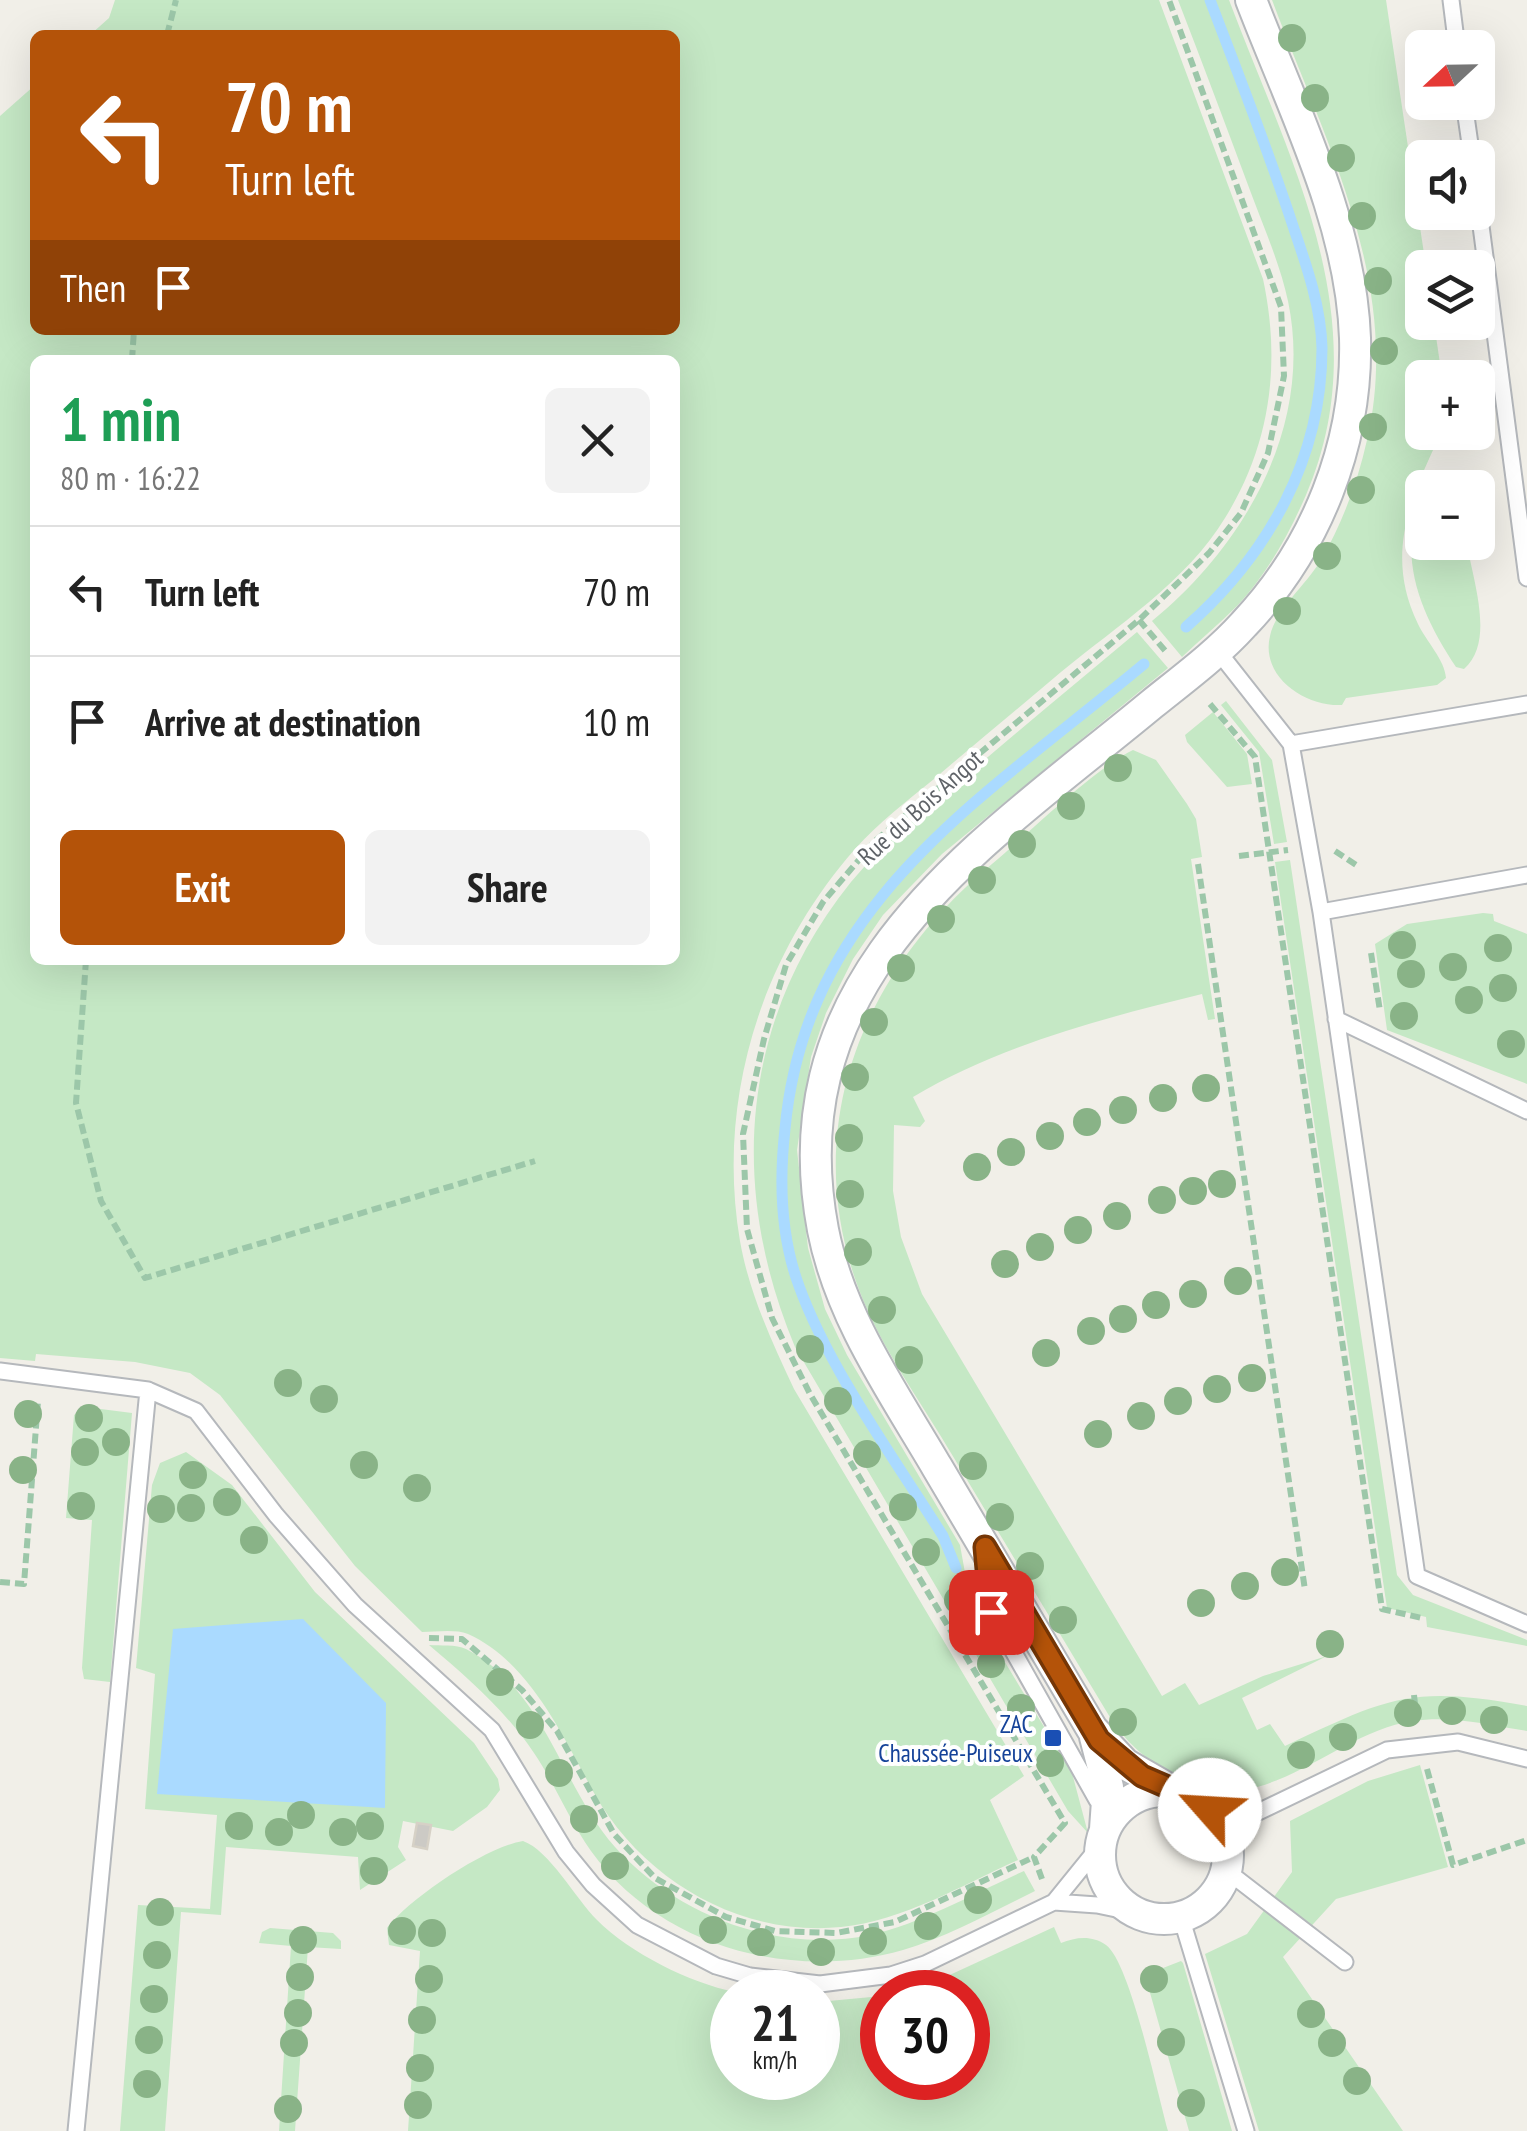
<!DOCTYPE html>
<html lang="en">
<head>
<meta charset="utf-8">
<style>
  :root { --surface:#fff; --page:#f2f2f2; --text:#222; --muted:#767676; --line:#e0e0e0; --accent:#b45309 }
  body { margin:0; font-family:"PT Sans Narrow",sans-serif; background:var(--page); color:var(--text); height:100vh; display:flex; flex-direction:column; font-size:38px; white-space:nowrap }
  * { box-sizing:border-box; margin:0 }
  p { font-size:32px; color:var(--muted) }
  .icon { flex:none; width:55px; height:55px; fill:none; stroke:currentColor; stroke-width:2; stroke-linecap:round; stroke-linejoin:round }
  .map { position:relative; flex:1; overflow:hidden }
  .details { position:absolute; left:30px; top:355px; width:650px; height:610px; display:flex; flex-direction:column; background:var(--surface); border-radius:15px; box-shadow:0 10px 40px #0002 }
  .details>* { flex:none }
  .hud { position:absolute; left:30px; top:30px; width:650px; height:305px; border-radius:15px; box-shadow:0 10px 40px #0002; background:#b45309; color:#fff; overflow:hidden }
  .needle { width:65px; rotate:248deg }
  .buttons { position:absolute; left:1405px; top:30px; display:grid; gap:20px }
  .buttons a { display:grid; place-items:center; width:90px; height:90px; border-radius:15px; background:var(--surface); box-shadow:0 10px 40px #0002; font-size:50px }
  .speed { position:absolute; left:710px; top:1970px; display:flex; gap:20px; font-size:50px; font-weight:700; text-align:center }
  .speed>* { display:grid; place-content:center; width:130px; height:130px; border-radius:50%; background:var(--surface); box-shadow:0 10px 40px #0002; line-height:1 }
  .speed small { font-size:25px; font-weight:400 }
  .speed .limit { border:15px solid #d22; background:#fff; color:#111 }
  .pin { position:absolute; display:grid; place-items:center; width:85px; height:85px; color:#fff; margin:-42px; border-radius:20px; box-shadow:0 5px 15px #0006 }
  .me { position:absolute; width:110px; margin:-55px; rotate:296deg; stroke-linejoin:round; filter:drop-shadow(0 0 8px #0008) }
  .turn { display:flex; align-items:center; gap:35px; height:210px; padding:0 30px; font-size:45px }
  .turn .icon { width:130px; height:130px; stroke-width:2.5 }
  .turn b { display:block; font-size:70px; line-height:85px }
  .then { display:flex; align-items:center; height:95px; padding:0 30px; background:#0003; gap:20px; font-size:38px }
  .round { display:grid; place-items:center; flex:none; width:105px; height:105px; border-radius:15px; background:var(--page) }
  .head { display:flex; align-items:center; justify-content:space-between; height:170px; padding:0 30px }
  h1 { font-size:60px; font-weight:600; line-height:75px; color:#1e9e55 }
  .action { display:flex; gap:20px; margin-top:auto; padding:20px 30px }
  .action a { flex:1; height:115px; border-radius:15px; background:var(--accent); color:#fff; font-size:40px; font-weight:600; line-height:115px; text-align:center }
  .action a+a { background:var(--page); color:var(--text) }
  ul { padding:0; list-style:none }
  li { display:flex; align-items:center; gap:30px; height:130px; padding:0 30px; border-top:2px solid var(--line) }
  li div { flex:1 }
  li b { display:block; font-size:38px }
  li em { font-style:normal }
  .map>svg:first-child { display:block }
  .green { fill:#c5e8c5; fill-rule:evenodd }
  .water { fill:#aadaff }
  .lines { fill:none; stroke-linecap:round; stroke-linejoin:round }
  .stream { stroke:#aadaff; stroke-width:11 }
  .building { fill:#cccac5; stroke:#d6d1c6; stroke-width:2.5 }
  .lane-casing { stroke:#b5b8bc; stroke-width:19 }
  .street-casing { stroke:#b5b8bc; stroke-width:34 }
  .path { stroke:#9cc7a9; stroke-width:6; stroke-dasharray:10 5; stroke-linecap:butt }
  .lane { stroke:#fff; stroke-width:15 }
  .street { stroke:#fff; stroke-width:30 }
  .tree { fill:#89b387 }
  .route-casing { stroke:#753606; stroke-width:25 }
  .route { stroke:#b45309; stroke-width:18 }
  .transit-dot { fill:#1a4fb4; stroke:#fff; stroke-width:4 }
  .labels { text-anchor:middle; stroke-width:8; stroke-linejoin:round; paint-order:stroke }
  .street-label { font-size:25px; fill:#5f6368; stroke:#fff }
  .transit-label { font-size:25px; fill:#164399; stroke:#fff; text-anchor:end }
</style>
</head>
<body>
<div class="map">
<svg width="1527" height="2131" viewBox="0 0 1527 2131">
  <rect width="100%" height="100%" fill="#f1efe8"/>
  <!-- green -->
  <path class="green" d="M115,0H1159L1263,279C1281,362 1271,444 1225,518C1187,581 1117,626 1061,672C1019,708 976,743 934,779C907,801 878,823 855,849C761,956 716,1100 740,1241C749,1293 772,1342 794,1389L1024,1776L990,1800L1018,1860C962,1885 903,1921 841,1927C740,1937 643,1880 594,1793C563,1737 530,1662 468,1634C455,1629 436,1632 422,1632L355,1566L220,1395L190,1373L135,1362L36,1354L35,1361L0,1358V116L35,85V330H675V35H90L109,18ZM35,360H675V960H35Z
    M1178,0H1229C1290,162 1380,322 1306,495C1289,534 1267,574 1238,605C1220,623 1201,639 1182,657L1152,621C1245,545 1314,425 1288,301C1280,264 1264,228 1251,193C1227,129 1203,64 1178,0Z
    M1272,0H1386L1426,267L1422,268V322L1434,323L1442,377L1422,378V432L1441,433C1411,497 1384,554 1418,624C1426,641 1445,660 1446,678L1437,685L1346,698L1342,705C1306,707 1260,677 1270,636C1276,609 1306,585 1321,560C1342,524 1358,481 1367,440C1403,286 1325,141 1272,0Z
    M1422,494V542L1467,543C1472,579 1496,641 1464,669L1456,667C1421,614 1396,558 1422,494Z
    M1137,632L1168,668L942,854L883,915L853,959L826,1013L811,1057L797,1150L808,1248L825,1309L847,1355L960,1545L971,1606L1072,1773L1088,1833L1068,1811L795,1347C728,1187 740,1020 851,882C885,841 928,808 968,774C1024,726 1081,679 1137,632Z
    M1226,701L1272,760L1287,842L1274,844L1259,752L1221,705Z
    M1213,712L1247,754L1252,784L1227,787L1187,742L1185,735Z
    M1133,750L1156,760L1187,804L1196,819L1202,857L1191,859L1215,1019L1208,1020L1202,994C1104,1018 1001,1045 913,1097L925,1121L920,1127L894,1125L893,1191L901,1237L922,1294L1162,1696L1185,1683L1199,1705L1263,1676L1327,1656L1242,1698L1257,1730L1270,1724L1285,1746C1389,1697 1411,1685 1527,1706V1731C1490,1725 1451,1715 1413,1721C1353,1730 1304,1779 1244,1790C1226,1793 1202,1783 1185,1777C1153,1766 1135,1751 1114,1724C1061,1635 1007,1547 954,1458C922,1403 880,1347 858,1287C798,1124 865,969 992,864C1029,833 1094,769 1133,750Z
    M1290,860L1397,1575L1413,1595L1527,1640V1646L1427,1627L1426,1617L1387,1608L1275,862Z
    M1483,913L1493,914L1494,921L1527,934V1084L1387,1030L1375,944L1407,924Z
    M85,1407L132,1413L110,1682L84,1679L82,1668L92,1520L66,1518L74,1415Z
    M186,1452L232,1485L315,1592L474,1743L498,1779L500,1790L487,1807L453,1831L403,1821L398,1847L406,1860L360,1890L358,1857L226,1847L221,1915L181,1912L165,2131H120L138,1905L210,1909L217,1815L145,1809L155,1674L136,1668L152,1485L160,1463Z
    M429,1645C440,1646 456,1644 466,1649C546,1690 560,1785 615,1847C677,1916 778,1954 870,1935C923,1923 974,1893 1024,1871L1035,1891C992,1912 949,1936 903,1950C792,1982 660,1947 591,1851C569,1820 555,1784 534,1753C505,1710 468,1678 429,1645Z
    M1420,1765L1448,1867L1336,1899L1283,1957L1403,2131H1259L1205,1954L1247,1934L1292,1872L1290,1821L1368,1781Z
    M523,1841C549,1850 576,1899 597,1920C630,1953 690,1983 735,1992L732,2078H818V2002L882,1996V2078H968V1992H900L941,1979L1054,1927L1061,1943C1076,1937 1092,1935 1106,1945C1130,1962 1158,2096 1168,2131H408L420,1951L389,1945L387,1928C410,1898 486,1847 523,1841Z
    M270,1928L333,1933L341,1941V1949L308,1947L295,2131H279L291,1946L259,1943L262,1932Z
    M1181,1961L1183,1963L1232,2131H1189L1145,1975Z"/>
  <!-- water -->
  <path class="water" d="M303,1619L386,1703L385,1808L157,1794L173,1629Z"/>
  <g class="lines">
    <!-- stream -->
    <path class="stream" d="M1186,627C1268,555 1322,459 1322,348C1321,307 1307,267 1294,229C1269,152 1239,76 1210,0
      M956,1568L943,1536C896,1461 829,1369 799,1286C780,1235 779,1182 785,1129C806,902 984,798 1144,664"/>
  </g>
  <!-- building -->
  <path class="building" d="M417,1823L431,1825L427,1849L413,1846Z"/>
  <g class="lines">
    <defs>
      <path id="lane" d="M1451,0L1457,48
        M1464,102L1472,158
        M1478,203L1527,578
        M1217,650L1291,744L1527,704
        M1291,744L1321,912L1417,1576L1527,1624
        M1321,912L1527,875
        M1336,1019L1527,1111
        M0,1371L148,1390L196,1411L276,1515L355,1605L492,1730L566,1852L593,1885L637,1925L716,1966L750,1976L820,1984L891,1975L925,1964L1054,1902L1101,1844
        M987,1566L991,1612L1097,1800
        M1223,1829L1387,1750L1458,1742L1527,1759
        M1227,1871L1345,1962
        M1054,1902L1097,1905L1140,1914
        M1181,1917L1246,2131
        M76,2131L148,1390"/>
      <path id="street" d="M1095,1737L1108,1787L1105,1829
        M1100 1855a64 64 0 1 1 128 0a64 64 0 1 1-128 0Z
        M1172,1791L1125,1764L1092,1729C1040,1642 989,1554 937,1467C893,1392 840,1317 823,1230C774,973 982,845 1152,704C1183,679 1217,654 1244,624C1316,548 1358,444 1355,338C1351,222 1292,107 1251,0"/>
    </defs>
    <!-- lane casing -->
    <use href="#lane" class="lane-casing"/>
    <!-- street casing -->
    <use href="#street" class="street-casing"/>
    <!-- path -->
    <path class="path" d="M167,35L176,0
      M132,360L134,330
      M1139,620L1168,654
      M1210,704L1255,757L1382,1609L1422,1618
      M1335,851L1359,867
      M1239,856L1288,850
      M1198,864L1305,1590
      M1371,953L1380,1011
      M86,960L76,1103L101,1201L145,1278L535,1161
      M0,1582L24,1584L38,1401
      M429,1638L462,1639L522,1690L557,1731L614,1834L655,1878L726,1917L775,1931L836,1933L895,1922L1034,1857
      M1414,1695L1417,1721
      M1427,1769L1453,1865L1527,1840
      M1042,1879L1034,1857L1065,1823L810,1394L772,1318L747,1229L743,1134L764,1039L786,965L823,902L875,841L1139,620L1209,553L1241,513L1268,453L1284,376L1281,307L1169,0"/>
    <!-- lane -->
    <use href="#lane" class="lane"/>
    <!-- street -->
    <use href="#street" class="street"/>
  </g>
  <!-- trees -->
  <g class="tree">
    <circle cx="1292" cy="38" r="14"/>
    <circle cx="1315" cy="98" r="14"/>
    <circle cx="1341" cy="158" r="14"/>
    <circle cx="1362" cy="216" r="14"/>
    <circle cx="1378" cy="281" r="14"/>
    <circle cx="1384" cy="351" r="14"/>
    <circle cx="1373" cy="427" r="14"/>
    <circle cx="1361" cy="490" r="14"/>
    <circle cx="1327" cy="556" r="14"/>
    <circle cx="1287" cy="611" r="14"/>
    <circle cx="1118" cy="768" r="14"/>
    <circle cx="1071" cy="806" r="14"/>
    <circle cx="1022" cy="844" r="14"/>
    <circle cx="982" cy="880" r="14"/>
    <circle cx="941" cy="919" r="14"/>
    <circle cx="1402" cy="945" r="14"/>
    <circle cx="1498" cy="948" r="14"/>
    <circle cx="1453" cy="967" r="14"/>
    <circle cx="901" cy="968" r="14"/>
    <circle cx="1411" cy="974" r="14"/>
    <circle cx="1503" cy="988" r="14"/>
    <circle cx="1469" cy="1000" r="14"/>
    <circle cx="1404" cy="1016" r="14"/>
    <circle cx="874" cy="1022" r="14"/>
    <circle cx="1511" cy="1044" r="14"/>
    <circle cx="855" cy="1077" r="14"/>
    <circle cx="1206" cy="1088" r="14"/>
    <circle cx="1163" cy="1098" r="14"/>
    <circle cx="1123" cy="1110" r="14"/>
    <circle cx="1087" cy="1122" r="14"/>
    <circle cx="1050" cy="1136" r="14"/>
    <circle cx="849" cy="1138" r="14"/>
    <circle cx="1011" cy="1152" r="14"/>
    <circle cx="977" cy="1167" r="14"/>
    <circle cx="1222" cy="1184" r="14"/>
    <circle cx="1193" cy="1191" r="14"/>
    <circle cx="850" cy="1194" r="14"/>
    <circle cx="1162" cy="1200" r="14"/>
    <circle cx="1117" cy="1216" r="14"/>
    <circle cx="1078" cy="1230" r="14"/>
    <circle cx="1040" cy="1247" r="14"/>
    <circle cx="858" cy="1252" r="14"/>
    <circle cx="1005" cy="1264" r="14"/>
    <circle cx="1238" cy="1281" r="14"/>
    <circle cx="1193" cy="1294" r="14"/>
    <circle cx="1156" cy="1305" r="14"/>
    <circle cx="882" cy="1310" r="14"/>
    <circle cx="1123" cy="1319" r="14"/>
    <circle cx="1091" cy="1331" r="14"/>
    <circle cx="810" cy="1349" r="14"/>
    <circle cx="1046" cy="1353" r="14"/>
    <circle cx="909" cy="1360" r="14"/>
    <circle cx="1252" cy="1378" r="14"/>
    <circle cx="288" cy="1383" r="14"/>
    <circle cx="1217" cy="1389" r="14"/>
    <circle cx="324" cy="1399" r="14"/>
    <circle cx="838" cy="1401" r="14"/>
    <circle cx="1178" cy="1401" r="14"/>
    <circle cx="28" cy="1414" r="14"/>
    <circle cx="1141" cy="1416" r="14"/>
    <circle cx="89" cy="1418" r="14"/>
    <circle cx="1098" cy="1434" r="14"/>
    <circle cx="116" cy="1442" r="14"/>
    <circle cx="85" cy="1452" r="14"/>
    <circle cx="867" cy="1454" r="14"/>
    <circle cx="364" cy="1465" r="14"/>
    <circle cx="973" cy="1466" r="14"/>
    <circle cx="23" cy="1470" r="14"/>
    <circle cx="193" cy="1475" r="14"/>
    <circle cx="417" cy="1488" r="14"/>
    <circle cx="227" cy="1502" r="14"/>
    <circle cx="81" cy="1506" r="14"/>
    <circle cx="903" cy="1507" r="14"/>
    <circle cx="191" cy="1508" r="14"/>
    <circle cx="161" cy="1509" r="14"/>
    <circle cx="1000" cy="1517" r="14"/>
    <circle cx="254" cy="1540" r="14"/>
    <circle cx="926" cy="1552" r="14"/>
    <circle cx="1030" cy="1566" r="14"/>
    <circle cx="1285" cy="1572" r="14"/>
    <circle cx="1245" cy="1586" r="14"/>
    <circle cx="958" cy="1600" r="14"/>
    <circle cx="1201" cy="1603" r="14"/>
    <circle cx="1063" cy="1620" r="14"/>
    <circle cx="1330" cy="1644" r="14"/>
    <circle cx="991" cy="1664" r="14"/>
    <circle cx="500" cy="1682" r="14"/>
    <circle cx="1021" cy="1708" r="14"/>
    <circle cx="1452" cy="1711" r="14"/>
    <circle cx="1408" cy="1713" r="14"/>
    <circle cx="1494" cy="1720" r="14"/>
    <circle cx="1123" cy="1722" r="14"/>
    <circle cx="530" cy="1725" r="14"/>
    <circle cx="1343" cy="1737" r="14"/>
    <circle cx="1301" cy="1755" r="14"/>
    <circle cx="1050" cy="1763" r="14"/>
    <circle cx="559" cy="1773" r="14"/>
    <circle cx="301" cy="1815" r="14"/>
    <circle cx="584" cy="1819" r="14"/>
    <circle cx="239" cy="1826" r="14"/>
    <circle cx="370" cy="1826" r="14"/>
    <circle cx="279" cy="1832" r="14"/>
    <circle cx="343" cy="1832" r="14"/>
    <circle cx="615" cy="1866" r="14"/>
    <circle cx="374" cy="1871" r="14"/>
    <circle cx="661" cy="1900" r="14"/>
    <circle cx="978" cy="1900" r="14"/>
    <circle cx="160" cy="1912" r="14"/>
    <circle cx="928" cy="1926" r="14"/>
    <circle cx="713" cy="1930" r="14"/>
    <circle cx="402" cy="1931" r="14"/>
    <circle cx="432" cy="1933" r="14"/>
    <circle cx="303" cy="1940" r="14"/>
    <circle cx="873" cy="1941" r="14"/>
    <circle cx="761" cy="1942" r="14"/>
    <circle cx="821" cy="1952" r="14"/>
    <circle cx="157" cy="1955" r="14"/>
    <circle cx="300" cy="1977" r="14"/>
    <circle cx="429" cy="1979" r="14"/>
    <circle cx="1154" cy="1979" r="14"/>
    <circle cx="154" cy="1999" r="14"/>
    <circle cx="298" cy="2013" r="14"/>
    <circle cx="1311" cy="2014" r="14"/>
    <circle cx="422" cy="2020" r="14"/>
    <circle cx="149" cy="2040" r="14"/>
    <circle cx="1171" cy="2042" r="14"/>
    <circle cx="294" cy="2043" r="14"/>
    <circle cx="1332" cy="2043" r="14"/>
    <circle cx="420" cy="2068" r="14"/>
    <circle cx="1357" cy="2081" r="14"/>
    <circle cx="147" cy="2084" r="14"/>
    <circle cx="1191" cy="2103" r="14"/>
    <circle cx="418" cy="2105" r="14"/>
    <circle cx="288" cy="2109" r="14"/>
  </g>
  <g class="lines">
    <defs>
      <path id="route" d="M991,1612L985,1547L1099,1740L1142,1776L1193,1798L1210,1810"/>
    </defs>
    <!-- route casing -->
    <use href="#route" class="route-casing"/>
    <!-- route -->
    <use href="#route" class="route"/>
  </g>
  <!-- markers -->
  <rect class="transit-dot" x="1043" y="1728" width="20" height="20" rx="5"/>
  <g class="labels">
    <!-- street labels -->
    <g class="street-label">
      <text transform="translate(920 807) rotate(-42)" y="9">Rue du Bois Angot</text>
    </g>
    <!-- transit labels -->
    <g class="transit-label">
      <text x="1033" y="1733">ZAC<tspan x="1033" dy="29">Chaussée-Puiseux</tspan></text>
    </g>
  </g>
</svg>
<div class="buttons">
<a><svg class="needle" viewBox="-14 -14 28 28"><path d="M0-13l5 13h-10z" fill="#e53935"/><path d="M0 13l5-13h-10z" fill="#767676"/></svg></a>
<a><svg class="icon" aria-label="sound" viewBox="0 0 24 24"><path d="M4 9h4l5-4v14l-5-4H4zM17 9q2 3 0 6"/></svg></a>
<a><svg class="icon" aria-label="layers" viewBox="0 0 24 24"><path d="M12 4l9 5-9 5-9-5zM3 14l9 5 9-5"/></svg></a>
<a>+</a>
<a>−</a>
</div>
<div class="speed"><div>21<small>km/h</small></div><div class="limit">30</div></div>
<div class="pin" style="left:991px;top:1612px;background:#d93025"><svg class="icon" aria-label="arrive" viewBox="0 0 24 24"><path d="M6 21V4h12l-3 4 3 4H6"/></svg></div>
<svg class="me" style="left:1210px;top:1810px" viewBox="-20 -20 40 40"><circle r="19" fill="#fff"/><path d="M0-13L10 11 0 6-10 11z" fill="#b45309"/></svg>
<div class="hud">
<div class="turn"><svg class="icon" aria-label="left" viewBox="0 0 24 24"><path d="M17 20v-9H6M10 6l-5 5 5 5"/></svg><div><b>70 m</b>Turn left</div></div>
<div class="then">Then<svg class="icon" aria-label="arrive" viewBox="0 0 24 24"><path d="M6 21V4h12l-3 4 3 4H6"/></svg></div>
</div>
<section class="details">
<div class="head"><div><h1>1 min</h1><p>80 m · 16:22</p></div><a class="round"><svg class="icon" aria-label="close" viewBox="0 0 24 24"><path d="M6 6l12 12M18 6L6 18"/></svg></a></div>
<ul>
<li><svg class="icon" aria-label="left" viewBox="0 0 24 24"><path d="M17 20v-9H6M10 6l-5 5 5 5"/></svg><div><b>Turn left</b></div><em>70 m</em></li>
<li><svg class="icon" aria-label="arrive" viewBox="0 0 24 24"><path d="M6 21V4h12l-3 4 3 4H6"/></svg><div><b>Arrive at destination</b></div><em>10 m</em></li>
</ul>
<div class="action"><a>Exit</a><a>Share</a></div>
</section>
</div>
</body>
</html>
